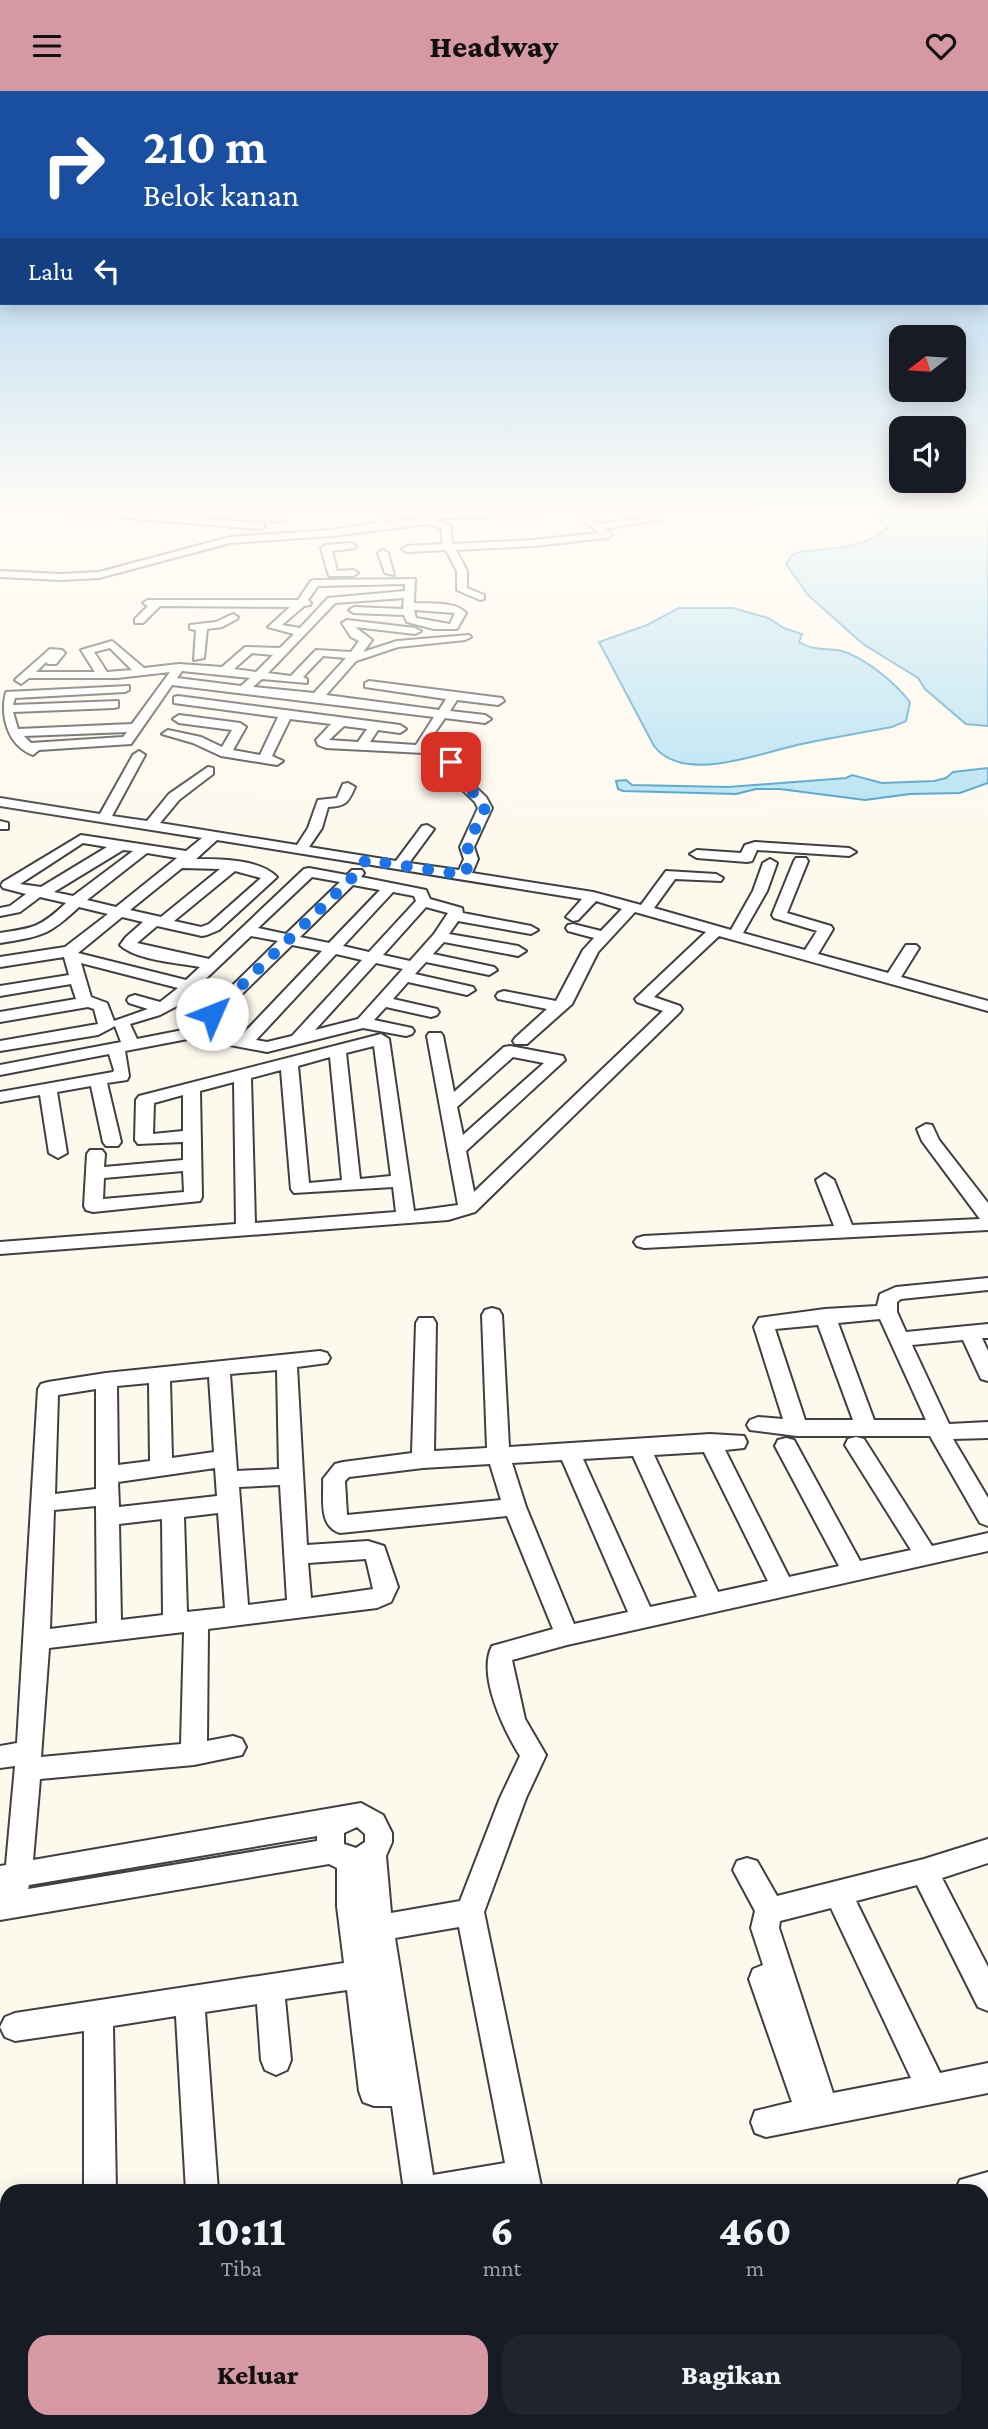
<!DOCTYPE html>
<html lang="id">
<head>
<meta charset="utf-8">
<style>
  :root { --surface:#171b24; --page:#20242c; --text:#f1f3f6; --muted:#9ea1a6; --accent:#d699a3 }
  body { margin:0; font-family:"Crimson Pro",serif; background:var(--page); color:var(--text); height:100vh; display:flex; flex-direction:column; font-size:26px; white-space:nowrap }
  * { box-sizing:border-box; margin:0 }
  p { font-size:23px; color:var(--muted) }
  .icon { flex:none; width:38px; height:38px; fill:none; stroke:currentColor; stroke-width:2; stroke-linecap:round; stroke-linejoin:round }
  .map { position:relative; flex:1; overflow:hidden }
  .panel { position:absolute; left:0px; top:2093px; width:989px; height:245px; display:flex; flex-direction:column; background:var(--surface); border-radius:21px 21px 0 0; box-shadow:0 4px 18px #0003 }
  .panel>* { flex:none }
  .guide { position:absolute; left:0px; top:0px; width:989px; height:214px; box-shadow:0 4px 18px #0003; background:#1a4fa0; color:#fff; overflow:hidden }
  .needle { width:46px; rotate:253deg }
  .tools { position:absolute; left:889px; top:234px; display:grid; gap:14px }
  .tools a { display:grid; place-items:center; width:77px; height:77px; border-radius:14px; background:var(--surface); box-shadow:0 4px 18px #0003; font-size:35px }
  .pin { position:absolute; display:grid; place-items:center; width:60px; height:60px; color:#fff; margin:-30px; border-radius:14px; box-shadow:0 4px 10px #0006 }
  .me { position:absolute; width:77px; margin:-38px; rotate:46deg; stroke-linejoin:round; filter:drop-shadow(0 0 5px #0008) }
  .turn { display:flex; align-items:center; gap:24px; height:147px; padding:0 28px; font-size:32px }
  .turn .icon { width:91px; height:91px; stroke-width:2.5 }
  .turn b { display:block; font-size:49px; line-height:60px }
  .then { display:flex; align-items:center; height:66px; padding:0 28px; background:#0003; gap:14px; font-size:26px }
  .eta { display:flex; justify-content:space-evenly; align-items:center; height:119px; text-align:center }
  .eta b { font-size:42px; font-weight:800; line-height:49px }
  .cta { display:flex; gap:14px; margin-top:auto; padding:14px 28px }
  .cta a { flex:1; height:80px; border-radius:21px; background:var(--accent); color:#111; font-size:28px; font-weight:800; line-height:80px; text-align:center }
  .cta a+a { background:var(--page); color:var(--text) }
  header { display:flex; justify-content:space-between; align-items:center; height:91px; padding:0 28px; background:var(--accent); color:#111; font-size:32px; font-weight:800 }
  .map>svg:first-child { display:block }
  .water { fill:#b4e1f3; stroke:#3f9dc7; stroke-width:2 }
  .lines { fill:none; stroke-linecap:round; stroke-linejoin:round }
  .minor-casing { stroke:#404040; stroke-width:4 }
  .minor { fill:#fff; fill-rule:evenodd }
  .route { stroke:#1a73e8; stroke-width:12; stroke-dasharray:0 21.6 }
</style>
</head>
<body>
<header><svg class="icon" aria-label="menu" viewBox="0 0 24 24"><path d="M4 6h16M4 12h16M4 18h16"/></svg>Headway<svg class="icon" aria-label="heart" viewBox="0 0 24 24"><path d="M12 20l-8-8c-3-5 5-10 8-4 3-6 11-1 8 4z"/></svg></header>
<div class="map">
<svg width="988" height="2338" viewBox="0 0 988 2338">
  <rect width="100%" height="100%" fill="#fef9ed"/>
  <!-- water -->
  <path class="water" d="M876,423H988V635L966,633L925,598L918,587L863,553L808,504L786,473L792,464L800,461C834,456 860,459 888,437Z
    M679,517H733L768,527L784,537L802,543L799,551C816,562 832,555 848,562C871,572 895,592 910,611L906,630L892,636C860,642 828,647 797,654C758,663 683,693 654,655L599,551L647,534Z
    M988,677V692L960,702L910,703L865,709L780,698H756L736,703L623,700L618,698L616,690L626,689L632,694L728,696L846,687L852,684L882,692L934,690L946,687L953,681Z"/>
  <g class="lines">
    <defs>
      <path id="minor" d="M64,423H147L260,432L265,435L260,438L105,425L69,426Z
        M241,423L281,425L286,428L281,431L245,428L242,427Z
        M379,423H389L386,431L426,427L436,423H541L536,426L443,427L437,430L451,435L452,453L533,449L599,442L576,423H587L599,433L657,425L662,428L605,438L612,444L607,447L533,455L456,459L467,480V497L484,504V508L480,509L457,499V480L446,459L407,461L402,458L407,455L443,453L441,437L428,433L332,445L230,452L99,487L61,489L0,486V480L61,483L99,481L230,446L332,439L376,432Z
        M351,452L356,455L355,457L332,460L337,480L353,479L358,482L353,485H329L321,457L326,454Z
        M383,459L388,462L394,484L385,482L378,462Z
        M415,488L414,512C429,513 456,510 466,522L457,538H434L407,531L404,524L354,522L349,519L354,516L403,518L404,507L335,512L268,582L291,585L316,559L351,561L359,550L351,546L342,532L347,529L415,537L421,540L415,543L355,536L372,549L363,561L397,550L469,544L471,546L465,549L398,556L356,570L326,604L439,619L446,608L365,596V592L369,590L502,607L504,610L498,614L457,609L450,620L485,624L491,628L485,632L445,627L428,651L445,668L463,648L467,647L473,651L453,675L486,706L492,717L474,756L478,768L472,782L593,801L641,814L666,780L716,783L723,787L721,790L675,788L654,817L731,839L753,800L763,772L770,768L777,772L767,800L743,842L805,859L817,840L774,827L772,824L794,770L796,767H806L808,770L787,822L831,835L833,838L818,863L888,882L906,854H916L919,857L901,886L988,910V920L719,845L654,906L680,915L682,918L680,921L475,1121L448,1129L0,1163V1151L236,1133L234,991L200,1000L202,1106L200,1110L93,1121L86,1119L84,1115L87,1063L90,1059H102L105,1063L104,1076L183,1069V1051L138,1053L135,1049L136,1009L139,1005L381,943L389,948L414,1120L458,1114L427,945L429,942H441L443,945L454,1001L504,956L510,955L563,965L565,969L466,1060L474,1101L663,920L637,911L635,908L706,841L635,821L598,861L572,913L527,953H515L513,950L515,947L547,918L498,908L496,905L498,902L504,900L556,910L583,859L594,847L568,840L566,837L568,834L573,833L601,840L622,818L596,810L578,829L573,830L566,826L582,808L217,749L196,768C219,768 260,768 277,786L219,839L207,844L202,845L157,835L137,852L209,868L304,778L309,777L347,784L352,779H362L364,782L361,786L426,799L430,808L462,817L463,822L531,835L538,839L531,843L458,830L449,843L518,855L526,860L518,865L444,851L433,863L494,876L497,879L489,884L426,871L415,883L473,896L475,899L467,904L408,891L393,908L437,918L439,921L437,924L431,926L386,916L374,929L412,937L414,940L412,943L406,945L363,937L267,961L193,947L125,960L129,985L127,989L107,992L121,1051L118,1055H106L103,1051L91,995L57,1001L67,1062L58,1067L49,1062L40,1004L0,1011V1001L113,981L114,979L109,963L0,984V974L121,951L115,935L98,944L0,960V950L98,933L94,918L88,916L0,931V921L76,908L71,893L0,905V895L69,884L64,866L0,876V866L65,856L108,823L79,816C48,845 42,845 0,852V842C34,837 41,836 66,812L40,806L20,821L0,825V817L10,815L26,803L3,797L1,794L3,791L81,744L186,760L202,747L0,715V707L100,723L133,664L139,660L145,664L112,725L147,730L169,703L208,676L213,677V683L179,709L160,732L297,754L308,737L318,709L337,707L343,693L348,692L355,696C348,712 346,715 328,716L322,737L309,756L396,770L422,735L427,734L434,738L409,772L459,779L464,768L460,756L478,717L475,711L424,662L326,657L318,654L316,649L331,633L290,628L272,665L283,670L277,674L221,665L193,652L162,643L168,639L201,646L222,656L232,639L179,632L173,628L179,624L240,632L246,636L233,659L260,664L278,626L174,612V606L178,605L400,634L406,638L400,642L378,639L370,651L416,654L434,626L172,594L131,653L39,659L33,664C7,654 0,624 6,601L129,595V599L125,601L15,607L13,614L118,610V616L114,617L13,621L18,638L132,633L170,581L117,587H29L21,593L15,589L17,587L50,558L62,559L65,562L56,573H48L46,571L36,581H95L81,559L112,550L144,577L179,573L222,576L245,556L280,557L294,543L268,536L290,516L160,515L143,532H135V528L148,515L143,512L148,509H298L311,490L315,489ZM405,493V500L328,507L300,537L282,534L304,515L310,514L311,512L308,509L318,495ZM414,519L455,522L450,533L416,527ZM110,557L132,579L107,581L94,561ZM252,562L273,564L256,581L234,578ZM323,565L346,567L314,602L253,596L262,588L307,592V588L303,586ZM182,580L250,587L241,595L177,587ZM344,635L367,638L358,651L329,649ZM127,641L123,646L31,652L24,645ZM83,752L107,756L41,796L20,793ZM123,759L133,760L73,805L54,801ZM147,762L177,767L116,816L87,809ZM182,777L220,778L161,826L130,819ZM235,780L261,787L209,833L201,836L174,830ZM312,786L340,791L286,843L258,837ZM353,794L380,799L329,852L300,846ZM393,801L414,805L416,810L369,861L343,855ZM426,816L448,822L434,843L410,870L383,864ZM122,826L143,831L126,846L120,854C135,869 179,872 200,876L186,889L78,862ZM251,845L278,850L188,938L137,948L130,933L160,924L177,915ZM292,854L322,860L240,946L205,939ZM336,863L362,869L292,945L267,951L256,949ZM81,872L178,897L160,911L135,904L129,906L127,909L129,912L148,918L114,930L107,912L91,906ZM376,872L403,878L358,928L315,939ZM374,955L391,1085L360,1088L346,962ZM330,966L342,1089L309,1092L298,975ZM513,966L544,972L463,1044L457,1016ZM281,979L291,1098L294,1102L393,1096L396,1121L255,1132L251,987ZM183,1004V1040L153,1043L154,1012ZM183,1080L184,1101L103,1108L104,1087Z
        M233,523L238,526L237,528L222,536L207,538L204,567L194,569L196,539L190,538V534L216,531Z
        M0,730L8,732V738H0Z
        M755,751L849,757L856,761L849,765L757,759L752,770L747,771L697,767L690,763L697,759L741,762L745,754Z
        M926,1033L932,1034L939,1049L988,1112V1139L644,1157L637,1155L634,1151L637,1147L644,1145L834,1135L816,1089L825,1083L834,1089L852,1134L980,1128L922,1050L917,1038Z
        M988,1187V1199L901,1208L897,1211V1221L906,1241L988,1233V1247H982L988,1260V1290L981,1288L963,1249L912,1254L949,1333L988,1331V1347L953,1348L988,1407V1435L980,1432L930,1345H797L750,1339L747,1334L750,1329L758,1326L783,1328L754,1236L759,1227L825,1218L877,1215L880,1203L896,1196ZM880,1228L926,1329H874L838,1232ZM818,1234L853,1329H805L775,1238Z
        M492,1217L499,1219L502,1224L509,1356L710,1343L744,1345L747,1351L744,1357L725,1359L789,1486L839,1475L775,1355L778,1349L786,1347L794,1349L860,1470L911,1459L845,1354L848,1348L856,1346L864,1348L932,1455L988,1442V1460L567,1554L512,1569L525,1628L546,1664L526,1707L484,1821L542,2100H404L392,2015H374L363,2011L359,2000L347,1899L285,1908L291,1969L287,1979L276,1984L265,1979L261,1969L257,1913L205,1921L218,2100H186L176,1925L113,1935L116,2100H84V1940L15,1950L5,1946L0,1936L5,1926L15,1922L344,1872L337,1815V1777L329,1773L0,1829V1775L6,1774L15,1675L0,1677V1655L17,1652L38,1298L41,1293L48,1291L106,1282L320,1260L327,1262L330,1267L327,1272L297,1276L307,1454L368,1450L384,1455L398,1496L391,1511L377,1517L208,1538L207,1650L233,1645L242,1648L246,1656L242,1664L194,1674L40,1688L33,1769L361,1712L383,1724L392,1742V1751L386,1765L391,1822L460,1810L500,1707L520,1665C504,1639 477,1584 492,1555L553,1538L507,1425L340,1442C318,1435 324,1408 323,1388L335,1373L343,1371L412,1362L416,1232L419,1227H433L436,1232L434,1360L487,1357L482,1224L485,1219ZM277,1279L279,1378L237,1380L230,1283ZM209,1286L214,1361L172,1367L170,1290ZM149,1292L150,1370L118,1374L117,1295ZM96,1298V1398L55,1403L58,1304ZM704,1361L768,1490L718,1501L654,1364ZM633,1365L697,1506L650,1516L583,1368ZM562,1369L628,1521L574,1533L526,1416L512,1372ZM490,1373L501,1409L347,1424L345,1390L349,1386L423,1377ZM215,1377L217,1405L119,1416L118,1391ZM280,1394L287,1509L248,1514L239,1396ZM96,1415L97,1532L50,1538L54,1419ZM218,1422L225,1517L187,1521L184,1426ZM162,1428L163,1524L121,1529L119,1433ZM366,1468L373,1498L311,1507L308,1472ZM184,1541L181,1653L41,1666L49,1557ZM357,1736L365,1743V1751L356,1757L344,1753V1742ZM317,1745V1750L28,1798L29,1794ZM459,1836L505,2072L433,2084L395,1847Z
        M988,1748V1772L942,1787L988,1876V1920L978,1916L917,1794L856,1810L940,1982L988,1972V2002L766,2046L755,2042L751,2031L755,2020L792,2011L749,1888L753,1878L763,1874L751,1837L755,1820L733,1779L737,1770L747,1767L757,1770L777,1805L924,1768ZM831,1817L911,1987L833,2002L779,1837L780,1830Z
        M988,2081V2113L982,2114V2100H955L960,2089Z
        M988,2202V2234L982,2235V2203Z
        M0,2287L7,2290V2324L0,2321Z
        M45,2331H119V2338H48Z
        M198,2331H232L233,2338H199Z
        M441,2331H475L476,2338H442Z
        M560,2331H594L596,2338H562Z
        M869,2331H903L905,2338H871Z"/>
    </defs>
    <!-- minor casing -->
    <use href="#minor" class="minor-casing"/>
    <!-- minor -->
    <use href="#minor" class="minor"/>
  </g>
  <!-- sky -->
  <linearGradient id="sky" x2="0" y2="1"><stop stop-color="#93c6ec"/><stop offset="0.56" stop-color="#fffcf7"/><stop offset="1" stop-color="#fffcf7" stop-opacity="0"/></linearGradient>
  <rect width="988" height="750" fill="url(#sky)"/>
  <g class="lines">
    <!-- route -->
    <path class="route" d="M212,923L351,788L366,769L464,784L471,768L467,755L485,717L481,709L446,675L451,671"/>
  </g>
</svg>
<div class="tools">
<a><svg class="needle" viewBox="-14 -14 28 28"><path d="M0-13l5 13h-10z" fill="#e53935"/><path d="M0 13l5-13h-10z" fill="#9ea1a6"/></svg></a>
<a><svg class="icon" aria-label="sound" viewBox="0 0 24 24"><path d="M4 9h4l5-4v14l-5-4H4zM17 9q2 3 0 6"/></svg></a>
</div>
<div class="pin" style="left:451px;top:671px;background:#d93025"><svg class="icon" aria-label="arrive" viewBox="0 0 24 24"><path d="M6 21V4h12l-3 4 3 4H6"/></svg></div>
<svg class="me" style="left:212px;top:923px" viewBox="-20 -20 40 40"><circle r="19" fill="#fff"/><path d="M0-13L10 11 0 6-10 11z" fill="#1a73e8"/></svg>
<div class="guide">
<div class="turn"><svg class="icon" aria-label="right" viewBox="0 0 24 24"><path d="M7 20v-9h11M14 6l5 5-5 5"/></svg><div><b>210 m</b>Belok kanan</div></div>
<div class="then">Lalu<svg class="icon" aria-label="left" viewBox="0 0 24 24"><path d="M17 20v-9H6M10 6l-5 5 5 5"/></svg></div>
</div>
<section class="panel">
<div class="eta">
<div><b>10:11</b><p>Tiba</p></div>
<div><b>6</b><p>mnt</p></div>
<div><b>460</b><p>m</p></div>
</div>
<div class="cta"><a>Keluar</a><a>Bagikan</a></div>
</section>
</div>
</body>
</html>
